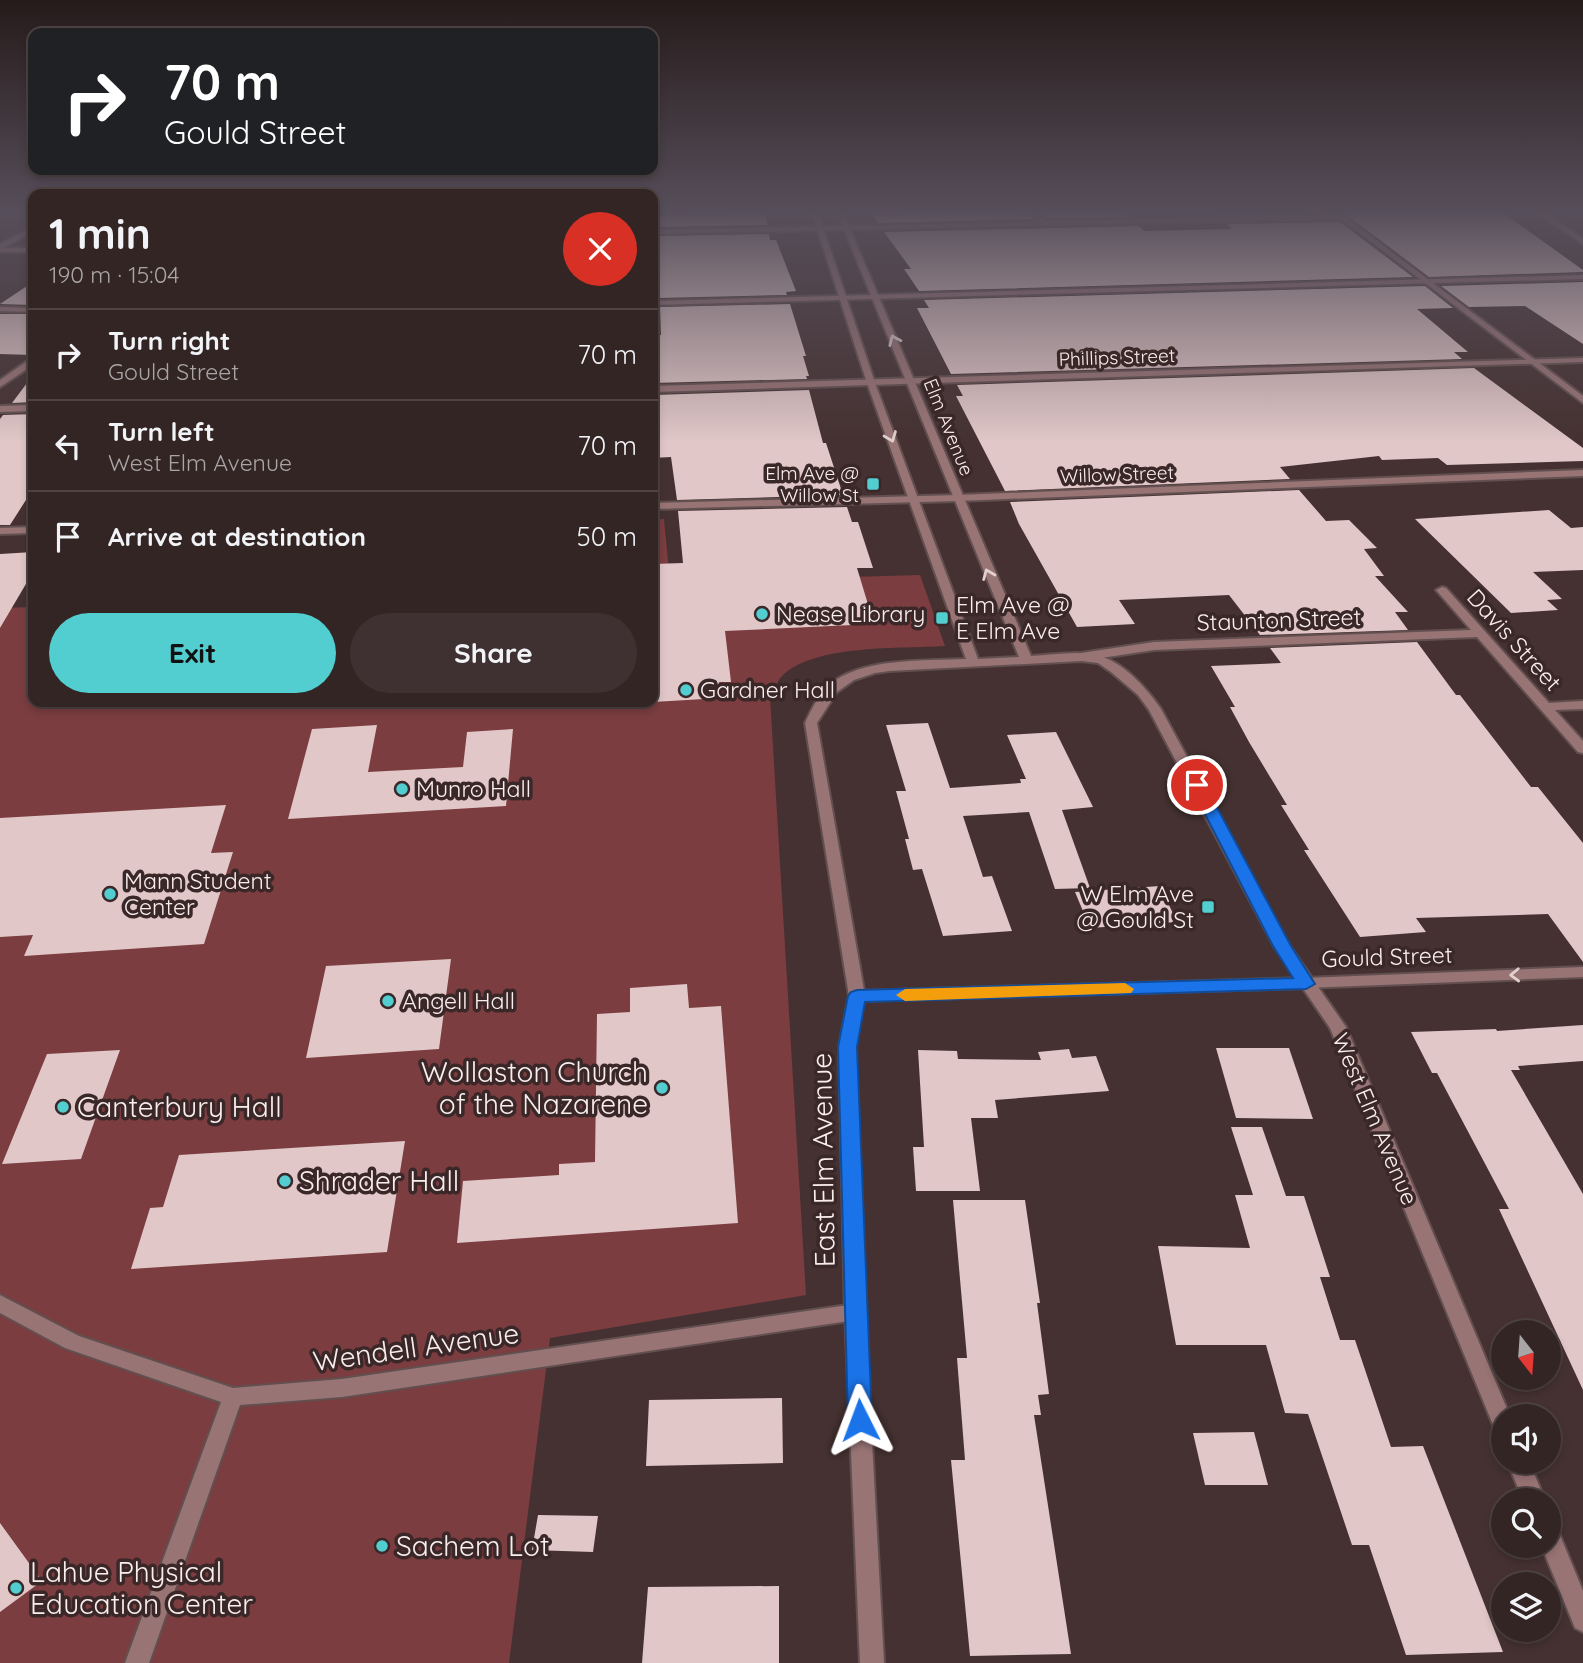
<!DOCTYPE html>
<html lang="en">
<head>
<meta charset="utf-8">
<style>
  :root { --surface:#342525; --page:#3f3132; --text:#f1f3f6; --muted:#a9a5a7; --line:#4e4242; --accent:#52cdd0 }
  body { margin:0; font-family:Quicksand,sans-serif; background:var(--page); color:var(--text); height:100vh; display:flex; flex-direction:column; font-size:26px; white-space:nowrap }
  * { box-sizing:border-box; margin:0 }
  p { font-size:23px; color:var(--muted) }
  .icon { flex:none; width:38px; height:38px; fill:none; stroke:currentColor; stroke-width:2; stroke-linecap:round; stroke-linejoin:round }
  .map { position:relative; flex:1; overflow:hidden }
  .drawer { position:absolute; left:28px; top:189px; width:630px; height:518px; display:flex; flex-direction:column; background:var(--surface); border-radius:14px; box-shadow:0 4px 10px #0003,0 0 0 2px var(--line) }
  .drawer>* { flex:none }
  .top-card { position:absolute; left:28px; top:28px; width:630px; height:147px; border-radius:14px; box-shadow:0 4px 10px #0003,0 0 0 2px var(--line); background:#202124; color:#fff; overflow:hidden }
  .needle { width:46px; rotate:163deg }
  .fabs { position:absolute; left:1491px; top:1320px; display:grid; gap:14px }
  .fabs a { display:grid; place-items:center; width:70px; height:70px; border-radius:50%; background:var(--surface); box-shadow:0 4px 10px #0003,0 0 0 2px var(--line); font-size:35px }
  .pin { position:absolute; display:grid; place-items:center; width:60px; height:60px; color:#fff; margin:-30px; border:4px solid #fff; border-radius:50%; box-shadow:0 2px 7px #0007 }
  .me { position:absolute; width:77px; margin:-38px; rotate:357deg; stroke-linejoin:round; filter:drop-shadow(0 0 5px #0008) }
  .turn { display:flex; align-items:center; gap:24px; height:147px; padding:0 21px; font-size:32px }
  .turn .icon { width:91px; height:91px; stroke-width:2.5 }
  .turn b { display:block; font-size:49px; line-height:60px }
  .round { display:grid; place-items:center; flex:none; width:74px; height:74px; border-radius:37px; background:var(--page) }
  .headline { display:flex; align-items:center; justify-content:space-between; height:119px; padding:0 21px }
  h1 { font-size:42px; font-weight:700; line-height:52px }
  .action { display:flex; gap:14px; margin-top:auto; padding:14px 21px }
  .action a { flex:1; height:80px; border-radius:42px; background:var(--accent); color:#111; font-size:28px; font-weight:700; line-height:80px; text-align:center }
  .action a+a { background:var(--page); color:var(--text) }
  ul { padding:0; list-style:none }
  li { display:flex; align-items:center; gap:21px; height:91px; padding:0 21px; border-top:2px solid var(--line) }
  li div { flex:1 }
  li b { display:block; font-size:26px }
  li em { font-style:normal }
  .map>svg:first-child { display:block }
  .green { fill:#7b3d40 }
  .building { fill:#e1c7c7 }
  .lines { fill:none; stroke-linecap:round; stroke-linejoin:round }
  .minor-casing { stroke:#624f4f; stroke-width:4 }
  .tertiary-casing { stroke:#624f4f; stroke-width:4 }
  .minor { fill:#997475; fill-rule:evenodd }
  .tertiary { fill:#997475; fill-rule:evenodd }
  .oneway { stroke:#e2cfcf }
  .route { fill:#1a73e8; stroke:#114b97; stroke-width:2 }
  .slow { fill:#f59e0b }
  .poi-dot { fill:#52cdd0; stroke:#3a2728; stroke-width:2.5 }
  .labels { text-anchor:middle; stroke-width:7; stroke-linejoin:round; paint-order:stroke }
  .far-street-label { font-size:19px; fill:#faeded; stroke:#3a2728 }
  .far-poi-label { font-size:19px; fill:#faeded; stroke:#3a2728; text-anchor:end }
  .poi-label { font-size:23px; fill:#faeded; stroke:#3a2728; text-anchor:start }
  .street-label { font-size:23px; fill:#faeded; stroke:#3a2728 }
  .near-poi-label { font-size:28px; fill:#faeded; stroke:#3a2728; text-anchor:start }
  .near-street-label { font-size:28px; fill:#faeded; stroke:#3a2728 }
</style>
</head>
<body>
<div class="map">
<svg width="1583" height="1663" viewBox="0 0 1583 1663">
  <rect width="100%" height="100%" fill="#453131"/>
  <!-- green -->
  <path class="green" d="M664,519L670,582L920,575L945,646C900,649 819,644 784,674C778,679 774,690 770,697L806,1295L550,1338L509,1663H0V608L33,607V702H653V520Z"/>
  <!-- building -->
  <path class="building" d="M725,210H765L767,225L658,227V217H665V215L725,213Z
    M978,210H1027L1034,219L878,223L872,214Z
    M1039,210H1123L1130,217L1046,218Z
    M1211,210H1327L1328,213L1217,215Z
    M1340,210H1499L1583,270V272L1429,277Z
    M1340,222L1413,277L919,291L904,269H911L884,232L1139,226L1144,231L1232,229L1227,224Z
    M769,234L770,240H776L796,291L786,292L787,295L659,298V236Z
    M33,282V305L0,304Z
    M1583,282V344L1525,306L1469,307L1441,286Z
    M1425,286L1453,308L1417,309L1468,352H1454L1462,359L951,374L917,308H929L924,300Z
    M790,304L806,356H803L809,376H806L807,379L653,383V335H661L660,307Z
    M0,314H33V355L0,354Z
    M1474,368L1583,448V461L1447,465L1438,458L1382,460L1379,456L1280,467L1290,479L1005,491L956,396H963L957,385Z
    M33,375V402L12,403Z
    M809,390L823,443H826L843,495L677,500L671,457L653,458V395Z
    M33,414V489L10,525H0V419L3,415Z
    M1299,490L1326,521L1349,520L1377,548L1364,549L1384,576H1375L1408,612H1395L1408,630L1260,635L1229,595L1119,600L1135,624L1077,627L1019,524L1010,502Z
    M847,507L852,522H858L873,568H857L874,624L725,631L731,682H719L721,698L653,702V564L683,563L678,511Z
    M1549,510L1571,528L1583,527V570L1533,572L1562,599L1547,600L1558,610L1511,613L1415,519Z
    M33,552V572L0,628V554Z
    M1417,642L1456,695H1460L1531,787H1538L1583,843V962L1548,914L1416,918L1426,932L1360,937L1304,850H1309L1281,805H1287L1249,742L1230,707H1235L1211,666L1281,663L1270,648Z
    M928,723L950,788L1021,783L1020,779H1026L1007,735L1056,732L1093,807L1062,810L1090,888L1055,889L1029,812L963,816L983,877L992,876L1012,931L943,936L922,869L913,870L905,839H909L896,791H906L886,725Z
    M377,725L368,772L463,767L467,732L513,729L506,806L288,819L312,729Z
    M226,805L211,853L233,852L204,944L24,956L33,935L0,937V818Z
    M1160,886L1177,922L1090,928L1075,892Z
    M451,959L439,1049L306,1058L326,966Z
    M687,984L689,1008L721,1006L738,1223L457,1243L463,1181L559,1175V1164L595,1162L597,1014L630,1012V988Z
    M1583,1025V1061L1518,1066L1520,1070H1511L1583,1194V1390L1499,1209H1509L1437,1073H1432L1411,1032L1496,1029L1497,1031Z
    M1216,1048H1289L1313,1119L1236,1118Z
    M1069,1049L1072,1058L1096,1056L1109,1091L995,1100L998,1118H971L980,1191H916L913,1147H924L918,1050L957,1051L958,1059L1041,1060L1038,1052Z
    M120,1050L81,1159L2,1164L47,1054Z
    M1231,1127H1262L1286,1196H1304L1330,1277H1320L1340,1340H1355L1391,1447L1423,1446L1503,1652L1406,1655L1369,1545H1352L1308,1414L1285,1413L1266,1345H1176L1158,1246L1250,1248L1235,1195H1253Z
    M405,1141L387,1252L131,1269L150,1208L163,1207L179,1155Z
    M953,1200H1025L1040,1303H1037L1049,1394L1038,1395L1041,1415H1034L1071,1654L970,1656L951,1460H965L957,1358H967Z
    M782,1398L783,1463L646,1466L649,1400Z
    M1254,1432L1268,1485H1205L1193,1433Z
    M538,1515L598,1516L593,1552L532,1550Z
    M0,1523L42,1581L0,1612Z
    M779,1586V1663H642L648,1587Z"/>
  <g class="lines">
    <defs>
      <path id="minor" d="M1030,210H1036L1045,221L1342,215L1345,217L1342,219L653,234V230L1039,222Z
        M1533,210H1540L1583,239V244Z
        M33,227V232L3,248H33V252H0V244Z
        M1583,275V279L653,305V301Z
        M0,307L33,308V312L0,311Z
        M1583,358V362L653,392V386Z
        M30,359H33V365L0,387V380Z
        M33,405V411L0,412V406Z
        M1583,470V476L958,501L653,509V503L958,495Z
        M33,527V533L0,534V528Z
        M1442,587L1446,588L1549,703L1583,701V709L1555,710L1583,741V753L1578,752L1477,637L1154,650L1081,661L1075,657L1081,653L1154,642L1471,630L1436,590Z
        M1583,967V977L1305,988L857,1001L851,1000L849,996L851,992L857,991L1305,978Z
        M0,1295L79,1336L233,1388L342,1379L855,1304L862,1306L865,1312L862,1318L855,1320L342,1397L240,1405L149,1663H125L221,1402L65,1348L0,1313Z"/>
      <path id="tertiary" d="M811,210H817L875,383L978,659L1019,657L836,210H842L1031,656C1054,655 1081,649 1103,657C1126,665 1148,690 1161,709L1289,945L1346,1027L1510,1416H1503V1434L1496,1432L1330,1028L1274,946L1149,710L1138,695L1111,672L1098,663L1081,661L889,671L875,673L854,680L837,692L817,723L865,996L855,1047L865,1312L884,1663H860L845,1312L839,1047L849,996L805,723C811,710 818,696 828,686C860,657 926,661 966,659L867,383Z
        M1329,210H1336L1583,396V403Z
        M1507,1461H1529L1545,1500H1523Z
        M1549,1525L1557,1528L1583,1591V1632L1575,1628L1541,1545H1549Z"/>
    </defs>
    <!-- minor casing -->
    <use href="#minor" class="minor-casing"/>
    <!-- tertiary casing -->
    <use href="#tertiary" class="tertiary-casing"/>
    <!-- minor -->
    <use href="#minor" class="minor"/>
    <!-- tertiary -->
    <use href="#tertiary" class="tertiary"/>
  </g>
  <!-- one-way arrows -->
  <defs><path id="oneway-chevron" d="M-2-3.5L2.5 0L-2 3.5" fill="none" stroke-width="1.6" stroke-linecap="round" stroke-linejoin="round" transform="scale(1.75)"/></defs>
  <g class="oneway">
    <use href="#oneway-chevron" transform="translate(894 340) rotate(-114)"/>
    <use href="#oneway-chevron" transform="translate(891 437) rotate(69)"/>
    <use href="#oneway-chevron" transform="translate(988 574) rotate(-112)"/>
    <use href="#oneway-chevron" transform="translate(1515 975) rotate(178)"/>
  </g>
  <!-- sky -->
  <linearGradient id="sky" x2="0" y2="1"><stop stop-color="#261b1b"/><stop offset="0.48" stop-color="#564e5a"/><stop offset="1" stop-color="#564e5a" stop-opacity="0"/></linearGradient>
  <rect width="1583" height="442" fill="url(#sky)"/>
  <!-- route -->
  <path class="route" d="M1197,781L1205,785L1291,946L1315,984L1306,989L865,1002L857,1047L872,1420L869,1427L860,1431L852,1427L848,1420L838,1047L848,996L851,992L857,990L1293,978L1273,946L1190,785Z"/>
  <!-- slow -->
  <path class="slow" d="M1125,983L1134,989L1131,993L905,1001L896,995L905,989Z"/>
  <!-- markers -->
  <g class="poi-dot">
    <rect x="866" y="477" width="14" height="14" rx="3.5"/>
    <circle cx="762" cy="614" r="7"/>
    <rect x="935" y="611" width="14" height="14" rx="3.5"/>
    <circle cx="686" cy="690" r="7"/>
    <circle cx="402" cy="789" r="7"/>
    <circle cx="110" cy="894" r="7"/>
    <rect x="1201" y="900" width="14" height="14" rx="3.5"/>
    <circle cx="388" cy="1001" r="7"/>
    <circle cx="662" cy="1088" r="7"/>
    <circle cx="63" cy="1107" r="7"/>
    <circle cx="285" cy="1181" r="7"/>
    <circle cx="382" cy="1546" r="7"/>
    <circle cx="16" cy="1588" r="7"/>
  </g>
  <g class="labels">
    <!-- far-street labels -->
    <g class="far-street-label">
      <text transform="translate(1117 357) rotate(-2)" y="7">Phillips Street</text>
      <text transform="translate(949 427) rotate(68)" y="7">Elm Avenue</text>
      <text transform="translate(1117 474) rotate(-2)" y="7">Willow Street</text>
    </g>
    <!-- far-poi labels -->
    <g class="far-poi-label">
      <text x="859" y="480">Elm Ave @<tspan x="859" dy="22">Willow St</tspan></text>
    </g>
    <!-- poi labels -->
    <g class="poi-label">
      <text x="956" y="613">Elm Ave @<tspan x="956" dy="26">E Elm Ave</tspan></text>
      <text x="776" y="622">Nease Library</text>
      <text x="700" y="698">Gardner Hall</text>
      <text x="416" y="797">Munro Hall</text>
      <text x="124" y="889">Mann Student<tspan x="124" dy="26">Center</tspan></text>
      <text x="1194" y="902" text-anchor="end">W Elm Ave<tspan x="1194" dy="26">@ Gould St</tspan></text>
      <text x="402" y="1009">Angell Hall</text>
    </g>
    <!-- street labels -->
    <g class="street-label">
      <text transform="translate(1279 620) rotate(-2)" y="8">Staunton Street</text>
      <text transform="translate(1514 640) rotate(48)" y="8">Davis Street</text>
      <text transform="translate(1387 957) rotate(-2)" y="8">Gould Street</text>
      <text transform="translate(1375 1119) rotate(67)" y="8">West Elm Avenue</text>
    </g>
    <!-- near-poi labels -->
    <g class="near-poi-label">
      <text x="648" y="1082" text-anchor="end">Wollaston Church<tspan x="648" dy="32">of the Nazarene</tspan></text>
      <text x="77" y="1117">Canterbury Hall</text>
      <text x="299" y="1191">Shrader Hall</text>
      <text x="396" y="1556">Sachem Lot</text>
      <text x="30" y="1582">Lahue Physical<tspan x="30" dy="32">Education Center</tspan></text>
    </g>
    <!-- near-street labels -->
    <g class="near-street-label">
      <text transform="translate(823 1160) rotate(-91)" y="10">East Elm Avenue</text>
      <text transform="translate(416 1347) rotate(-8)" y="10">Wendell Avenue</text>
    </g>
  </g>
</svg>
<div class="fabs">
<a><svg class="needle" viewBox="-14 -14 28 28"><path d="M0-13l5 13h-10z" fill="#e53935"/><path d="M0 13l5-13h-10z" fill="#a9a5a7"/></svg></a>
<a><svg class="icon" aria-label="sound" viewBox="0 0 24 24"><path d="M4 9h4l5-4v14l-5-4H4zM17 9q2 3 0 6"/></svg></a>
<a><svg class="icon" aria-label="search" viewBox="0 0 24 24"><circle cx="10" cy="10" r="6"/><path d="M15 15l6 6"/></svg></a>
<a><svg class="icon" aria-label="layers" viewBox="0 0 24 24"><path d="M12 4l9 5-9 5-9-5zM3 14l9 5 9-5"/></svg></a>
</div>
<div class="pin" style="left:1197px;top:785px;background:#d93025"><svg class="icon" aria-label="arrive" viewBox="0 0 24 24"><path d="M6 21V4h12l-3 4 3 4H6"/></svg></div>
<svg class="me" style="left:860px;top:1420px" viewBox="-20 -20 40 40"><path d="M0-17L14 15 0 8-14 15z" fill="#1a73e8" stroke="#fff" stroke-width="4"/></svg>
<div class="top-card">
<div class="turn"><svg class="icon" aria-label="right" viewBox="0 0 24 24"><path d="M7 20v-9h11M14 6l5 5-5 5"/></svg><div><b>70 m</b>Gould Street</div></div>
</div>
<section class="drawer">
<div class="headline"><div><h1>1 min</h1><p>190 m · 15:04</p></div><a class="round" style="background:#d93025;color:#fff"><svg class="icon" aria-label="close" viewBox="0 0 24 24"><path d="M6 6l12 12M18 6L6 18"/></svg></a></div>
<ul>
<li><svg class="icon" aria-label="right" viewBox="0 0 24 24"><path d="M7 20v-9h11M14 6l5 5-5 5"/></svg><div><b>Turn right</b><p>Gould Street</p></div><em>70 m</em></li>
<li><svg class="icon" aria-label="left" viewBox="0 0 24 24"><path d="M17 20v-9H6M10 6l-5 5 5 5"/></svg><div><b>Turn left</b><p>West Elm Avenue</p></div><em>70 m</em></li>
<li><svg class="icon" aria-label="arrive" viewBox="0 0 24 24"><path d="M6 21V4h12l-3 4 3 4H6"/></svg><div><b>Arrive at destination</b></div><em>50 m</em></li>
</ul>
<div class="action"><a>Exit</a><a>Share</a></div>
</section>
</div>
</body>
</html>
